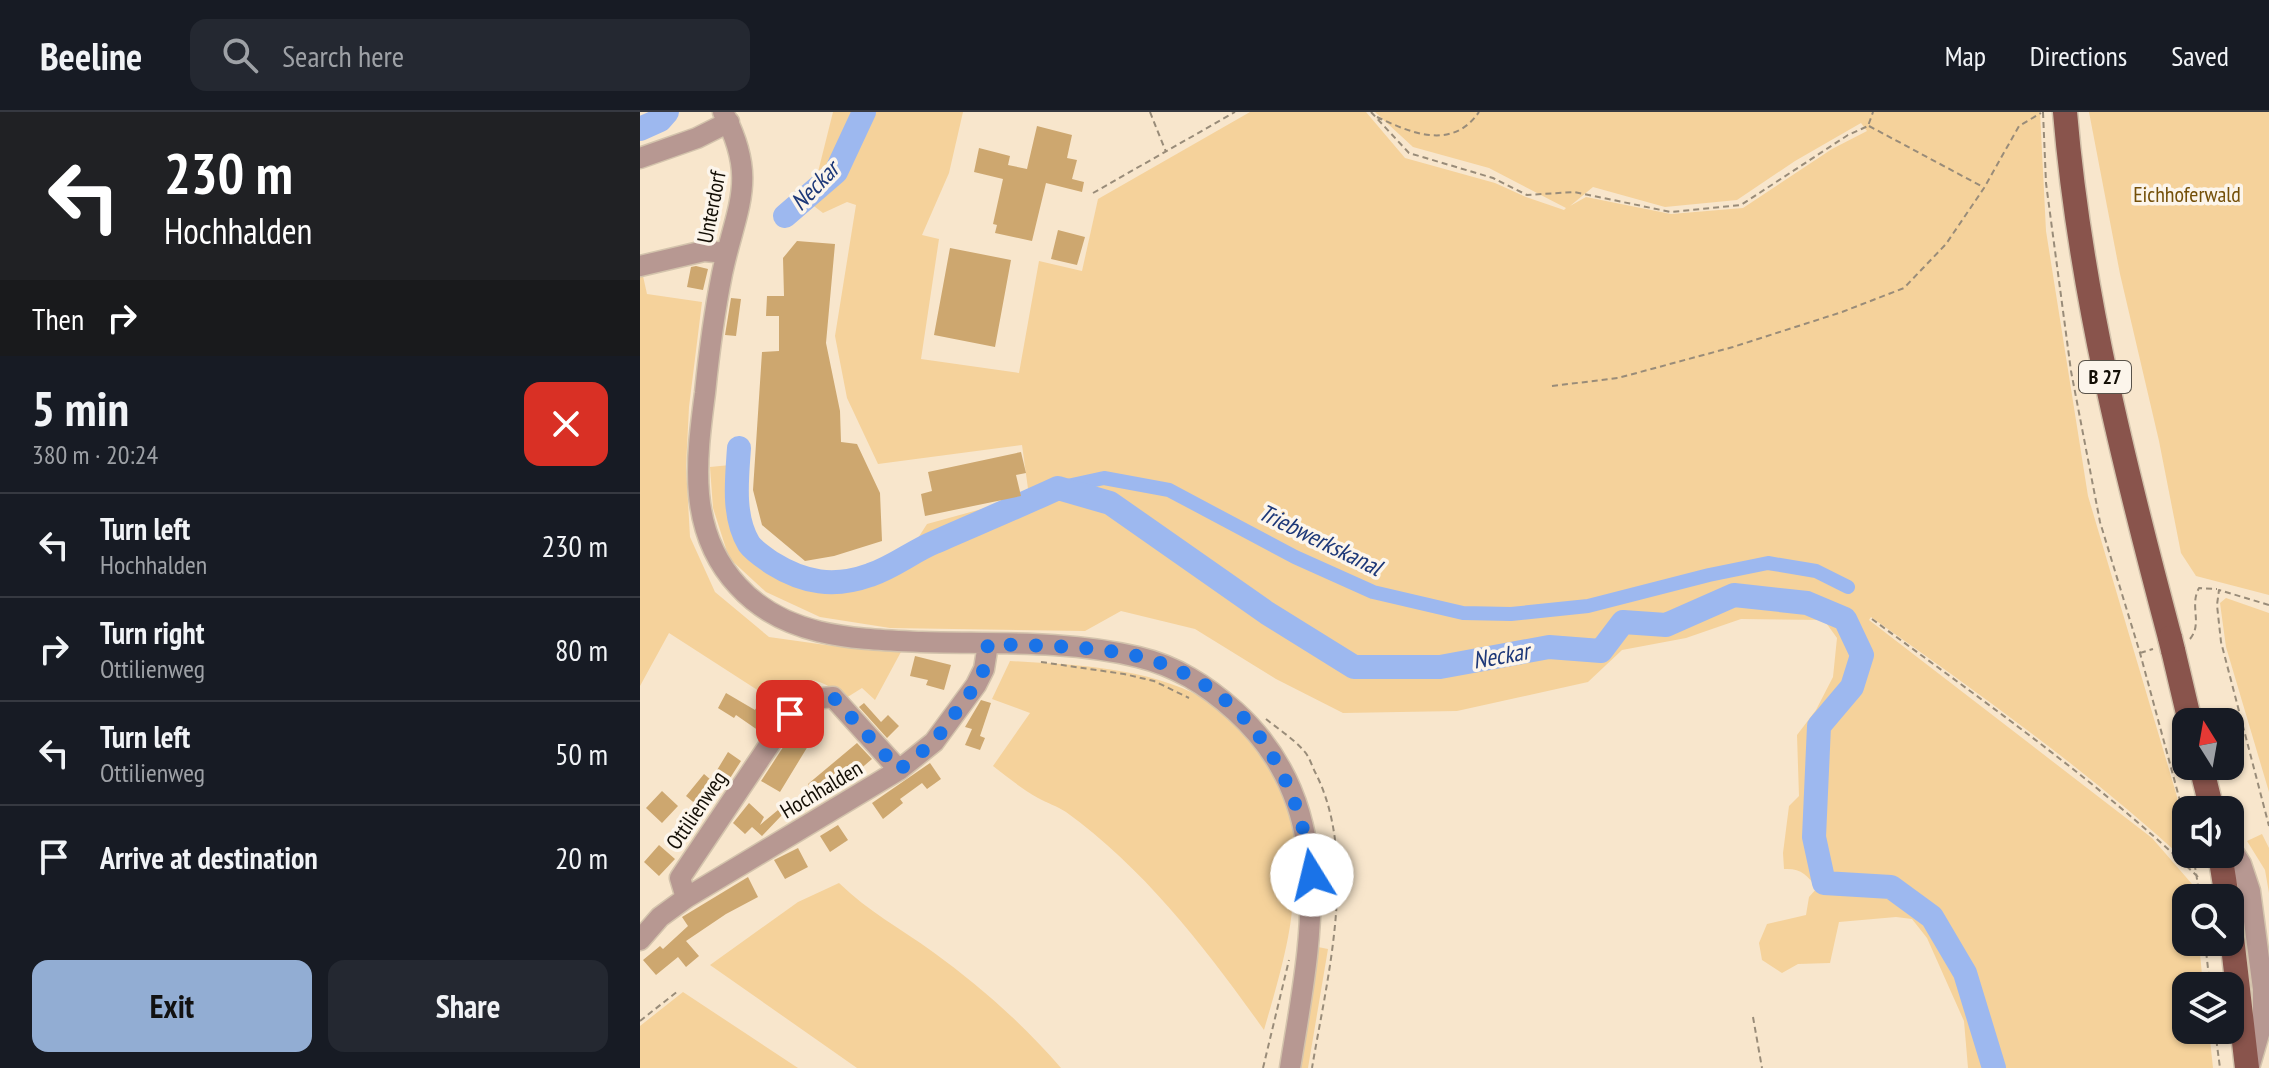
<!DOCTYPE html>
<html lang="en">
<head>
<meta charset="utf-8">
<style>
  :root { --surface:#171b24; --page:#242831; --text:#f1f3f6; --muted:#9ea1a6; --line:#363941; --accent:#92add3 }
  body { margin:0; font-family:"PT Sans Narrow",sans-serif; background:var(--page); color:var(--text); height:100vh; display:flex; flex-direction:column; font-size:30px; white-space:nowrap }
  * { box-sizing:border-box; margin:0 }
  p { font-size:26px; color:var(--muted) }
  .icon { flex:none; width:44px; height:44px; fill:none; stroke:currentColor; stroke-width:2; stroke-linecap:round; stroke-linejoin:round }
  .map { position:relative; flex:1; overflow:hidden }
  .sheet { display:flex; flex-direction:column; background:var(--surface); width:640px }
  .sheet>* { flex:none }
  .top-card { background:#202124; color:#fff; overflow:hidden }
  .needle { width:52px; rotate:349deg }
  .buttons { position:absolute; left:1532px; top:596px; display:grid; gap:16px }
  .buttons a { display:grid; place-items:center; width:72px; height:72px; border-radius:16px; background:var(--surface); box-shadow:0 2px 6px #0004; font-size:40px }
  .pin { position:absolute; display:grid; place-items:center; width:68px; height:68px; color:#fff; margin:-34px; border-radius:16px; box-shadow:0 4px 12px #0006 }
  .me { position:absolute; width:88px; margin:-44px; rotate:351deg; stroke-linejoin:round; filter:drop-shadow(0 0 6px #0008) }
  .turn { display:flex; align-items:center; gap:28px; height:168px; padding:0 32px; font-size:36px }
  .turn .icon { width:104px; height:104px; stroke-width:2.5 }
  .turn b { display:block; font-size:56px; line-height:68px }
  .then { display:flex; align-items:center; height:76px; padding:0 32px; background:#0003; gap:16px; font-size:30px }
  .round { display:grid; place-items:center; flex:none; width:84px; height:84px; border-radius:16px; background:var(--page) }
  .head { display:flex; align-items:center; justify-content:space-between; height:136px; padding:0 32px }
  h1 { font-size:48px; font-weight:800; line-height:60px }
  .cta { display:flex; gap:16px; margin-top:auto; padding:16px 32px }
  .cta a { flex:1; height:92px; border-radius:16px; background:var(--accent); color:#111; font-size:32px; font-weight:800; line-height:92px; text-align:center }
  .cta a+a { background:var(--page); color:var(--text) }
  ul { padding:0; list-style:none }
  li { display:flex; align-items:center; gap:24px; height:104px; padding:0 32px; border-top:2px solid var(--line) }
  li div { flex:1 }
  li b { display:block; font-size:30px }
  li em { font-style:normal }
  header { display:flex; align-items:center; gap:48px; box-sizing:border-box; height:112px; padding:0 40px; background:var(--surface); border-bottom:2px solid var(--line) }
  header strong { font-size:38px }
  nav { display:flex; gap:44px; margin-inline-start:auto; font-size:28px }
  .search { width:560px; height:72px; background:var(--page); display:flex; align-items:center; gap:20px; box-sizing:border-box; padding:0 28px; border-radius:16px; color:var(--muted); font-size:30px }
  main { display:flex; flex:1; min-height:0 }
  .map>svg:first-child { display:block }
  .green { fill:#f5d29b; fill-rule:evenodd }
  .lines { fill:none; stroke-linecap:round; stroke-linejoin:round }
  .canal { stroke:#9db8ef; stroke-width:14 }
  .river { stroke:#9db8ef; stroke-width:24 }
  .building { fill:#cda76f }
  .minor-casing { stroke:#d3c3ac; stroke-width:23 }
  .major-casing { stroke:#d3c3ac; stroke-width:27 }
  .path { stroke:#998c79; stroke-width:2; stroke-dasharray:6 4; stroke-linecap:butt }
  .minor { stroke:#b79892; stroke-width:20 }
  .major { stroke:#89544c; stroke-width:24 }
  .major-bridge-casing { stroke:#d3c3ac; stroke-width:27; stroke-linecap:butt }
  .major-bridge { stroke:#89544c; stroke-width:24 }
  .route { stroke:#1a73e8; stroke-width:14; stroke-dasharray:0 25.2 }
  .labels { text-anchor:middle; stroke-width:7; stroke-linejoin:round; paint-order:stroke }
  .shield { fill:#fcf5eb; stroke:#59534a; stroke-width:2 }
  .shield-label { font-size:20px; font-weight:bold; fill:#130e05 }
  .park-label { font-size:22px; fill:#745009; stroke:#fcf5eb }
  .street-label { font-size:22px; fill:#130e05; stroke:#fcf5eb }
  .water-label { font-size:24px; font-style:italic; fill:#1d3878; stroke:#fcf5eb }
</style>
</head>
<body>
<header>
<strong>Beeline</strong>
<div class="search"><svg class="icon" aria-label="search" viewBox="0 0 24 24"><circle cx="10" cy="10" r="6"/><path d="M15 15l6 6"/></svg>Search here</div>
<nav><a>Map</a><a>Directions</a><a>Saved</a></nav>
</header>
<main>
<section class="sheet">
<div class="top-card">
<div class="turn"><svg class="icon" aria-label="left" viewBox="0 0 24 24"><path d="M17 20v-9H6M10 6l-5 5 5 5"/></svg><div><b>230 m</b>Hochhalden</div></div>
<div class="then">Then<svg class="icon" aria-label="right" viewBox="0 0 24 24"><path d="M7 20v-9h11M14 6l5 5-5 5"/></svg></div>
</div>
<div class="head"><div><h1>5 min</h1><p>380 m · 20:24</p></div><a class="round" style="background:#d93025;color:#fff"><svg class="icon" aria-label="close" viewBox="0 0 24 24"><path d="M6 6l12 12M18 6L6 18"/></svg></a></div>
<ul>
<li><svg class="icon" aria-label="left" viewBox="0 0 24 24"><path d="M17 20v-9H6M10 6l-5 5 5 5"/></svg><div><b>Turn left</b><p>Hochhalden</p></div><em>230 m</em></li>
<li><svg class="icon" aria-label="right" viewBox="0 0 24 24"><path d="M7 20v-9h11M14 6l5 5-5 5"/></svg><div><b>Turn right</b><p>Ottilienweg</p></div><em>80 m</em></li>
<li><svg class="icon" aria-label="left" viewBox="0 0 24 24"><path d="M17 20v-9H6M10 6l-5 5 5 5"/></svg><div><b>Turn left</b><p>Ottilienweg</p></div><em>50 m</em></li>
<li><svg class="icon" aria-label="arrive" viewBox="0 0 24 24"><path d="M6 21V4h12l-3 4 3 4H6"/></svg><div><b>Arrive at destination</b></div><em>20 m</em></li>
</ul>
<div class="cta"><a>Exit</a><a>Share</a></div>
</section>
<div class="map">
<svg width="1629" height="956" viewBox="0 0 1629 956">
  <rect width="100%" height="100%" fill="#f8e6cc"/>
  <!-- green -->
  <path class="green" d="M193,0H323L309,61L282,123L299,127L281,247L379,261L399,149L442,159L458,87L610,0H726L765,46L855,71L886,85L924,98L926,96L849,56L773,35L735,0H1400L1406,119L1448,384L1536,681C1541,701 1551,729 1544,747C1447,658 1338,581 1231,505L1229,508L1512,726L1552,772L1554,786H1546V830H1559L1563,874H1546V918H1569L1573,956H1328L1324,909L1287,826L1272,807L1256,805L1199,810L1190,851L1158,852L1142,861L1122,848L1119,831L1127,812L1166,803L1169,785L1177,776C1167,763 1161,756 1144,757L1143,741L1149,694L1159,684L1157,623L1176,598L1193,565L1197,526L1184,508L1101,507L1046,526L982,538L948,570L817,599L703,601L636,567L555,517L481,499L445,519L250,516L180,505L126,480L89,446L73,396L70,355L100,352L101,387L109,425L137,452L179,466L212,464L269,440L287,412L389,384L382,333L238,352L207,286L195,224L216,93L207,90L183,101L166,88L178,60ZM1221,11L1227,19L1192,37L1103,96L1031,102L946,85L930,94L953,75L1025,95L1097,88L1155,49Z
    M1449,0H1629V483L1556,464L1541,441L1519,329L1480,162Z
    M0,164H3L7,182L62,190L49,295L46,355L50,425L75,480L129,525L193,534L262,538L235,588L222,576L206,586C173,560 160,565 125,583L29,521L0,574Z
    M1586,486L1629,501V680L1586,535L1580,491Z
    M370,549C435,553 505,555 563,586C572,591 579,599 587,606C626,641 649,687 662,737L645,749L642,758C643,759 649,767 650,768C661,798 633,886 624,918C567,838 506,758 426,700C417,694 407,691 398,686C382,677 367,665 353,654L390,601L352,587Z
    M1622,722L1629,736V781L1625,758L1607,729Z
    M199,771C229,800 260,816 293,840C340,874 384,913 421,956H217L70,853L158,790Z
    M678,835L688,837L668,956H660Z
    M43,880L158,956H0V914Z"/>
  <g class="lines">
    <!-- canal -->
    <path class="canal" d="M418,376L464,366L529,378L655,445L733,480L823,501L871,502L948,494L1069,463L1128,451L1176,459L1208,475"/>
    <!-- river -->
    <path class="river" d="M0,17L20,8L27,0
      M145,104L196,60L224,0
      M99,336C97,366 92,404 109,432C114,439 125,446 132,451C164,471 194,476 230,463C254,455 273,439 295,430C336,412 377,395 418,376L470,391L627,501L714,555H800L909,535L961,539L983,510L1026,513L1094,483L1167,491L1205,507L1222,543L1212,575L1179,614L1174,725L1184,771L1251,775L1292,805L1325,861L1354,956"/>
  </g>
  <!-- building -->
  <path class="building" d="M397,14L432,23L427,46L437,48L432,67L444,70L442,80L406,71L392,129L355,121L357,113L353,112L363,67L334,60L339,36L370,44L368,53L387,57Z
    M418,118L445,125L437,153L411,147Z
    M157,129L195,132L186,231L200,299L201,330L217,332L240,381L242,429L194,444L165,449L122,413L113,378L122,240L139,239V204H126L127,184H144L143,146Z
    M310,136L371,148L355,235L294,223Z
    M56,154L68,157L63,178L47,175L51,155Z
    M91,186L101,187L96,224L85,223Z
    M381,340L386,361L376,363L381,384L285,404L281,382L292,379L288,360Z
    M275,544L311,553L304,578L286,573L288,568L270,564Z
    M86,581L115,598L122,586L138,597L122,621L96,603L94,606L78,596Z
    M341,588L351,591L340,624L345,626L340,638L325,633L332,617L325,615Z
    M224,591L241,610L248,603L259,614L247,626L219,595Z
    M151,623L168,634L140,680L121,669Z
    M217,631L232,647L183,689L168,672Z
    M88,640L101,649L85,674L64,699L46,684L64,662L71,668Z
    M290,651L301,667L287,677L282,671L260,687L263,691L243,707L232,691Z
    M22,679L38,694L22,711L6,696Z
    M109,691L124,705L120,713L138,698L142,703L122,724L112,715L105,722L93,711Z
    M198,713L208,728L190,740L180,724Z
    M19,733L35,747L19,764L4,750Z
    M158,736L168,755L145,767L134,748Z
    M108,765L118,785L86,802L46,829L59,844L46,855L38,845L16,863L3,848L20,834L23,837L48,814L42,805Z"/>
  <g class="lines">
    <defs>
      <path id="minor" d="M83,0C119,68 96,95 82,162C74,202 69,241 65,281C56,349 47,419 98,474C145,526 216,527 281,530C352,532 428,528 498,545C536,554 566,573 595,599C702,696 670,831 650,956
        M0,46L57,26L89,10
        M0,154L64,139L87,141
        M1590,735L1601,752L1610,779L1623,877V908L1609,956
        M46,786L40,766L150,602L173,587L193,585L259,658
        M0,828L20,805L46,786L259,658L294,630L336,573L344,557L348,532"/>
      <path id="major" d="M1425,0C1440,179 1484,353 1530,526
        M1533,538L1550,610
        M1561,654L1572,698
        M1580,742L1587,786
        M1590,808L1607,956"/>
    </defs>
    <!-- minor casing -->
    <use href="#minor" class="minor-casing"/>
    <!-- major casing -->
    <use href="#major" class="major-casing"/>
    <!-- path -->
    <path class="path" d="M510,0L526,40
      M731,0L769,41L853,66L887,83L934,80L1031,100L1101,93L1208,23L1228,14L1233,0
      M1403,0L1406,71L1431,259L1460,410L1500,541L1546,711
      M737,5C771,21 812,39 839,0
      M1229,14L1343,75
      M453,81L595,0
      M912,274L978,266L1093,235L1202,200L1264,176L1306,132L1344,76L1379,14L1401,1
      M1629,493L1579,478L1577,493L1581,530L1629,714
      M1232,507C1343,589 1458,669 1558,765
      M1550,527C1563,511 1549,494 1559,476L1577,477
      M1500,541L1513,537
      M401,550L484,562L514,569L549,586
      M626,607C638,617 654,627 664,639C669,644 672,654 675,660C719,745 687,866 672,956
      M1553,742L1560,786
      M650,751L647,756L653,770
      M1565,830L1570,874
      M1113,905L1122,956
      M0,909L38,879
      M1575,918L1580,956
      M623,956L649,848"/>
    <!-- minor -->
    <use href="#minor" class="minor"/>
    <!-- major -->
    <use href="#major" class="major"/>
    <defs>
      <path id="major-bridge" d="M1530,526L1533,538"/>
    </defs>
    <!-- major-bridge casing -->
    <use href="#major-bridge" class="major-bridge-casing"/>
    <!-- major-bridge -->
    <use href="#major-bridge" class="major-bridge"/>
  </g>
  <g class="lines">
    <!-- route -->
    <path class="route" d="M150,602L173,587L193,585L259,658L294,630L336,573L344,557L348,532C398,534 451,533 501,545C605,572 659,662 672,763"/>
  </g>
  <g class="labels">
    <!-- shield labels -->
    <rect class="shield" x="1439" y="249" width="52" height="32" rx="6"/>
    <g class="shield-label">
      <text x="1465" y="272">B 27</text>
    </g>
    <!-- park labels -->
    <g class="park-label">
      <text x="1547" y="90">Eichhoferwald</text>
    </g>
    <!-- street labels -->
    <g class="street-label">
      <text transform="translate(71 95) rotate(-79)" y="8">Unterdorf</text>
      <text transform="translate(181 677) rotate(-31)" y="8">Hochhalden</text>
      <text transform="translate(56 698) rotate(-56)" y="8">Ottilienweg</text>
    </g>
    <!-- water labels -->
    <g class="water-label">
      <text transform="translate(175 74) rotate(-46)" y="8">Neckar</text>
      <text transform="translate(680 428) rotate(26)" y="8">Triebwerkskanal</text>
      <text transform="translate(861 544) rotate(-10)" y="8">Neckar</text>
    </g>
  </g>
</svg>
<div class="buttons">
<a><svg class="needle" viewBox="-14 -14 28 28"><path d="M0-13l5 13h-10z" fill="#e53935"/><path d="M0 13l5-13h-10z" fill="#9ea1a6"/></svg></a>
<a><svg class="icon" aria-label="sound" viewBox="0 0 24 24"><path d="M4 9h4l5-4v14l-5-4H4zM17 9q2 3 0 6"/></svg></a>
<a><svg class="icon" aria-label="search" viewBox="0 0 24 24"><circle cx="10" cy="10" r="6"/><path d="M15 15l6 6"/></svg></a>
<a><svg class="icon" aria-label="layers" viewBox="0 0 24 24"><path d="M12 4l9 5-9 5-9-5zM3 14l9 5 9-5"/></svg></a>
</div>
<div class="pin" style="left:150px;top:602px;background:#d93025"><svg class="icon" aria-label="arrive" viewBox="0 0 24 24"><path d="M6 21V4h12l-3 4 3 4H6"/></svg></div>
<svg class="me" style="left:672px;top:763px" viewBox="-20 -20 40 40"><circle r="19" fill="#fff"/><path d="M0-13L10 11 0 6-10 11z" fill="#1a73e8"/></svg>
</div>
</main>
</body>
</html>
